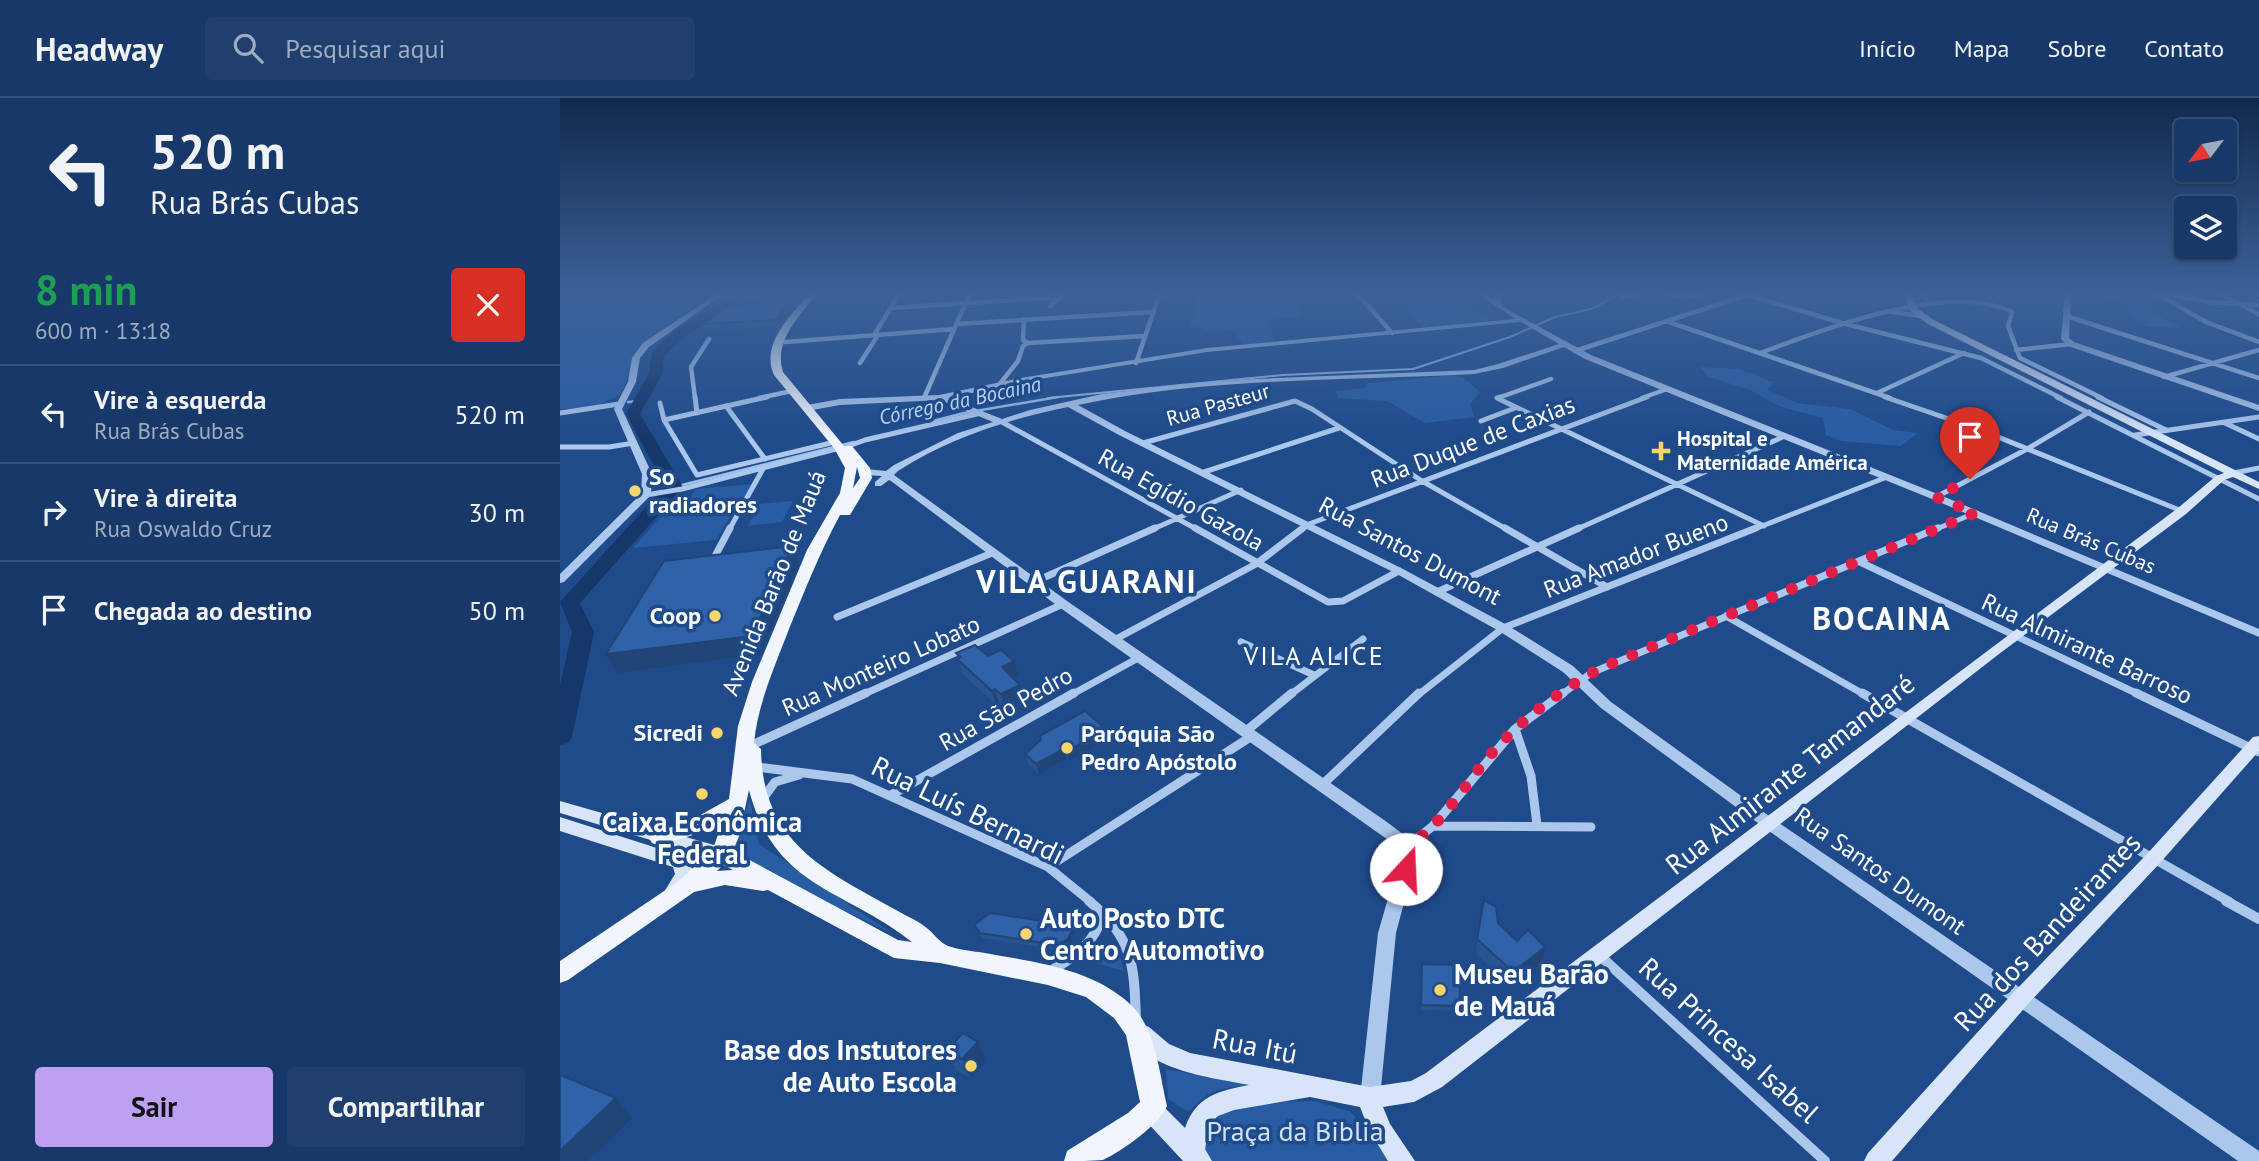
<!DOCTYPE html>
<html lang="pt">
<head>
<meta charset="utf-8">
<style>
  :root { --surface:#173868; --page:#203f6e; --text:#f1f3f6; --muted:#9eacc0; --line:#36527c; --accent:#bca0f2 }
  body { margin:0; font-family:"PT Sans",sans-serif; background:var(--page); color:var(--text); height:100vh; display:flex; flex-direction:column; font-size:26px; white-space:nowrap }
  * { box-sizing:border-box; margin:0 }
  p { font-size:23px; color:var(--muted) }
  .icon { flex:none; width:38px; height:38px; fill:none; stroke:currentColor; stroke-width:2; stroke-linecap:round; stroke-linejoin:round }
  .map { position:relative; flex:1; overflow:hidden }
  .side { display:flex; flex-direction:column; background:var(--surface); width:560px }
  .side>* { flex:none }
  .top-card { background:#173868; color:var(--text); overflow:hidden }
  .needle { width:46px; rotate:238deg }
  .buttons { position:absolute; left:1614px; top:21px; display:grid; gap:14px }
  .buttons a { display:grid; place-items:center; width:63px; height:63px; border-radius:7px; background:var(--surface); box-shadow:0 2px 5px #0004,0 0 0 2px var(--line); font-size:35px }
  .pin { position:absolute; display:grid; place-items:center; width:60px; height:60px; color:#fff; margin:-72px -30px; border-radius:50% 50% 50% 0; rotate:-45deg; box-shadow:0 0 7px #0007 }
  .pin .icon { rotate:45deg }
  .me { position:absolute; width:77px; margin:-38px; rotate:20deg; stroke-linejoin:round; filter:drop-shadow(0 0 5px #0008) }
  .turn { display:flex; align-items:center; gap:24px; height:147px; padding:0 35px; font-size:32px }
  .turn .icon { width:91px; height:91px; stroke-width:2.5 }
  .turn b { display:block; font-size:49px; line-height:60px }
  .round { display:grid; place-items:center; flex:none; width:74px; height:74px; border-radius:7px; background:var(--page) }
  .overview { display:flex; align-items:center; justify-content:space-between; height:119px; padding:0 35px }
  h1 { font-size:42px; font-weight:600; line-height:52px; color:#1e9e55 }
  .button { display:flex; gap:14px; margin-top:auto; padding:14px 35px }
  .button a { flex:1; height:80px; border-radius:7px; background:var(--accent); color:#111; font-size:28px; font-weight:600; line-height:80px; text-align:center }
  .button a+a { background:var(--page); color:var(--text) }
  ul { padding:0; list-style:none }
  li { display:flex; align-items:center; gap:21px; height:98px; padding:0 35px; border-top:2px solid var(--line) }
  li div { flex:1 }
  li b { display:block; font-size:26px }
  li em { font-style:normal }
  header { display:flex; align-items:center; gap:42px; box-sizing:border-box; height:98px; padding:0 35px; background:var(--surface); border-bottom:2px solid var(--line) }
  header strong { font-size:33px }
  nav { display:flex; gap:38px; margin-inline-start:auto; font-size:24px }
  .search { width:490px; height:63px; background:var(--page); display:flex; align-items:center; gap:18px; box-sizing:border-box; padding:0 24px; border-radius:7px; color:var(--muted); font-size:26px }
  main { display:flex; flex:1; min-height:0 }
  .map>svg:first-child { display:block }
  .green { fill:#295da3 }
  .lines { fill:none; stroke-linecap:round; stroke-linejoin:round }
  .stream-far1 { stroke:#9fc1ed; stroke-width:2 }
  .stream { stroke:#9fc1ed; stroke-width:2.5 }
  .river { fill:#15376a; fill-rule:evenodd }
  .minor-far4 { stroke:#acc7ec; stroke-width:4.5 }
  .minor-far3 { stroke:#acc7ec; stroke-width:5 }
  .minor-far2 { stroke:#acc7ec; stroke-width:7 }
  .minor-far1 { stroke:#acc7ec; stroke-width:9 }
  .minor { stroke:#acc7ec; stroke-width:10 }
  .tertiary { fill:#acc7ec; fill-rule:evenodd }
  .secondary { fill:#d8e5f9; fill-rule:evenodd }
  .primary { fill:#f1f6fe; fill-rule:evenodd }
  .wall { fill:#285490 }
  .shaded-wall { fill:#214576 }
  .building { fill:#2f62a8; stroke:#214576; stroke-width:2 }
  .route { stroke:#e11d48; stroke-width:12; stroke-dasharray:0 21.6 }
  .poi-dot { fill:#f9d56c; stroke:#1f4b8b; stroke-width:2.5 }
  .labels { text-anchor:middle; stroke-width:7; stroke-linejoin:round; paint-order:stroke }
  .far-water-label { font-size:21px; font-style:italic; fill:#b8d1f3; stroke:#1f4b8b }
  .far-street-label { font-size:21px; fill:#fff; stroke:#1f4b8b }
  .far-poi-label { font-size:21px; font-weight:bold; fill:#fff; stroke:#1f4b8b; text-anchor:start }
  .street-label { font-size:24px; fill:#fff; stroke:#1f4b8b }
  .poi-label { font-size:24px; font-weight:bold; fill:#fff; stroke:#1f4b8b; text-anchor:start }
  .neighbourhood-label { font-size:26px; letter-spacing:2px; fill:#fff; stroke:#1f4b8b }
  .near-street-label { font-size:28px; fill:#fff; stroke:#1f4b8b }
  .near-poi-label { font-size:28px; font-weight:bold; fill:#fff; stroke:#1f4b8b; text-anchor:start }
  .near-park-label { font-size:28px; fill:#d1e2f8; stroke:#1f4b8b }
  .district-label { font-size:32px; font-weight:bold; letter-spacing:2px; fill:#fff; stroke:#1f4b8b }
</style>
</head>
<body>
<header>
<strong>Headway</strong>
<div class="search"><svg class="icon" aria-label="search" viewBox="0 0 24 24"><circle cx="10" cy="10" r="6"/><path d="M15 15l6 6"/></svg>Pesquisar aqui</div>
<nav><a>Início</a><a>Mapa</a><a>Sobre</a><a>Contato</a></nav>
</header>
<main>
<section class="side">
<div class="top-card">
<div class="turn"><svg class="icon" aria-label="left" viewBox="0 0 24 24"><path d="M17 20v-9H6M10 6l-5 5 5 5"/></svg><div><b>520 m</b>Rua Brás Cubas</div></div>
</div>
<div class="overview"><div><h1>8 min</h1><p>600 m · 13:18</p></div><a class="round" style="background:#d93025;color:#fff"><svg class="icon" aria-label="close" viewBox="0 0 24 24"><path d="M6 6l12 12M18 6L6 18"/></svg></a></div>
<ul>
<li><svg class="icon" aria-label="left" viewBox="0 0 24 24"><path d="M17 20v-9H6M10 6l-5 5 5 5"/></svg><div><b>Vire à esquerda</b><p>Rua Brás Cubas</p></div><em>520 m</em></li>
<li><svg class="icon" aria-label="right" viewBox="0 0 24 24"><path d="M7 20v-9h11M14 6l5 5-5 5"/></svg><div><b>Vire à direita</b><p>Rua Oswaldo Cruz</p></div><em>30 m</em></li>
<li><svg class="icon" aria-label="arrive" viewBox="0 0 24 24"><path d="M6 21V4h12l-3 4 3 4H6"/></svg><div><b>Chegada ao destino</b></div><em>50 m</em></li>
</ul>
<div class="button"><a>Sair</a><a>Compartilhar</a></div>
</section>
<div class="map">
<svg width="1699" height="1063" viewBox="0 0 1699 1063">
  <rect width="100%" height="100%" fill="#1f4b8b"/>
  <!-- green -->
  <path class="green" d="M0,195H152L88,242L60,297L34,309L0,311Z
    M638,195H727L743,218L709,222L714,244L684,247L673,232L648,235L641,229L630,230Z
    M834,195H890L901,210L947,223L864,230Z
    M1556,197L1563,198L1622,230L1586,228L1583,226L1587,225L1573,219L1575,217L1569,214H1572L1565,208L1568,206L1566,204L1536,200Z
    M1140,269L1179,271L1213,284L1208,292L1237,305L1290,311L1333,332L1358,335L1341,348L1281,343L1266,337L1263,320L1221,309L1190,292L1149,279Z
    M894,277L905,281L920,294L910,306L914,319L865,325L827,303L778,300L775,293L805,290L808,285Z
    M194,386L180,408L120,414L136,391Z
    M233,403L222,424L188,428L200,406Z
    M176,410L156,442L73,450L101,418Z
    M190,702L199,746L333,836L167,756Z
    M551,844L561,862L564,873L532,864Z
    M606,971L687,987C658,991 649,991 629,1014L608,1001Z
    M755,1003L791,1014L829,1063H649C646,1057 641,1049 642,1042C646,1001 725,1004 755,1003Z"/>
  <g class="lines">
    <!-- stream-far1 -->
    <path class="stream-far1" d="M488,300L723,277L853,271L950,239L995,219L1031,211L1062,195"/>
    <!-- stream -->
    <path class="stream" d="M68,304L81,303
      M369,324L404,315L498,299
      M114,389L294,344"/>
    <!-- river -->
    <path class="river" d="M177,195H190L124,239L104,258L103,275L80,316L123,389L20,505L34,534L12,639L8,645L0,647V587L12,534L0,504L105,388L66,316L89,275L92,254L114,233Z"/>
    <!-- minor-far4 -->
    <path class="minor-far4" d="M797,195L832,235
      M920,195L937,206
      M1106,195L1124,199L1144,195
      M1182,195L1282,225L1421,260L1501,300
      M1365,195L1367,206
      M1596,195L1646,224L1699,244
      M1604,195L1649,204L1699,207
      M1061,200L1079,195
      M490,208L505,195
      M330,210L499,199
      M1327,213L1360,218
      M1506,218L1699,280
      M464,221L463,242L468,245
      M1106,223L1330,300
      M396,226L593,214
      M314,237L340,195
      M225,244L394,231
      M468,245L585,238
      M1456,252L1511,246
      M1015,253L1187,197
      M1200,255C1263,232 1388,182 1452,214L1448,228L1460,260L1542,300
      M300,265L318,237
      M576,265L600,195
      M1604,279L1699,252
      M439,287L458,263L463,248L468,245
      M1317,295L1404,255
      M135,300L131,269L149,241
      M199,300L232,293
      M364,300L410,195
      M938,300L991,281
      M1082,300L1107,291"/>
    <!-- minor-far3 -->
    <path class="minor-far3" d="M135,299L137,315
      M941,299L937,300L1204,428
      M1325,299L1418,331L1622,413
      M1497,299L1699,401
      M1538,299L1606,332
      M100,305L104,322L137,377L275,344
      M166,308L205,361
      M0,315L59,306
      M104,322L207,299
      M921,323L955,310
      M442,324L638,432
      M1665,325L1699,341
      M1575,337L1699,319
      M583,345L735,303L752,311L862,383L948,432
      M0,349H49L74,345
      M286,349L305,342L421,315
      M644,374L779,330
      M1674,375L1699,370
      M86,397L122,391L280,350
      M1376,399L1469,350L1529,314
      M169,432L204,369
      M591,432L681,392
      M741,432L749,426L1087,299
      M1015,432L1225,338
      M1192,432L1327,379
      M1374,432L1415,415"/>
    <!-- minor-far2 -->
    <path class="minor-far2" d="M635,430L768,504L783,503L839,473
      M945,430L1047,489
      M153,462L170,430
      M1300,464L1580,597
      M474,484L595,430
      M877,494L1019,430
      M1166,518L1305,597
      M277,519L432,455
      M554,542L696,466L743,430
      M681,544L754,577
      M302,597L503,506
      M511,597L580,559
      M730,597L803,541
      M858,597L943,530L1196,430
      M1001,597L1031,575L1378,430"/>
    <!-- minor-far1 -->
    <path class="minor-far1" d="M1302,595L1670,804
      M1576,595L1699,654
      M955,631L971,678L977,727
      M685,634L732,595
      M192,647L306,595
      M197,669L292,681L488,769L531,804
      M762,687L859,595
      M331,697L514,595
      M204,699L215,684L239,677
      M873,728L1031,729
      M845,750L873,728L955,631L1003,595
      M488,769L692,638"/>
    <!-- minor -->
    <path class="minor" d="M529,803C574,840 574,868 576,922
      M1666,803L1699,821
      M1039,857L1265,1063
      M490,873C517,858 534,845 544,815"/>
    <!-- tertiary -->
    <path class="tertiary" d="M158,195H165L89,249L80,260L76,284L62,311L92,376L91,397L4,484L0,485V476L81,396L82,376L54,311L68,284L72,260L83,245Z
      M935,195H941V206L943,209L1031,257L1380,397L1699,531V539L1372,401L1025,261L1004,249L943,270L914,276C783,283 647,279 518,307L565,333L843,471L947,527L1013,568L1051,604L1216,723L1699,1053V1063H1678L1206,731L1041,610L1003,574L939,533L835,475L559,337L508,309C449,321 389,340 338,373L334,377L507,503L824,722L843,736L851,746L856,759L836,835L820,1000L817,1007L810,1009L803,1007L800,1000L818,835L840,759L831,744L499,509L331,383L329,382L321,388H315V384L322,378L306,377L301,374L306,371L326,373L334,367L398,335L433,324L380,302L280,307L247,313L243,310L247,307L280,301L379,297L461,280L647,250L955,221L935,207ZM961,224L999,246L938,266L914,272L693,281L617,287L542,296L470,312L442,321L389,300L461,284L647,254Z
      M1505,195H1511L1509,240L1514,244L1699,307V313L1508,248L1501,241Z
      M1656,195H1663L1699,214V219Z"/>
    <!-- secondary -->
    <path class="secondary" d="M1344,195H1352L1357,210L1374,222L1699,384V391L1673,379L1664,382L1626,416L1439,556L882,989L854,1004L823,1009L830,1026L855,1063H828L810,1034L800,1009L750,999L674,1012L658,1018L650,1025L645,1051L652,1063H623L584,1021L581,1013L584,1005L592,1002L600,1005L625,1030C636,998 658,993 689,987C654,980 587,973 570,936L573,929L581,926L589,929L609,946L630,955L810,989L851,983L866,975L960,904L1618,410L1656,378L1664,375L1368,226L1350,213Z
      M1699,638V653L1599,766L1468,906L1332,1063H1304L1308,1055L1454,894L1587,756L1693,639Z
      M0,703L161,749L167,751L170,756L167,761L161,763L0,715Z
      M0,719L125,759C140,776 130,783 120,799L113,801L106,799L104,794L115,776L113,769L0,733Z"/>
    <!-- primary -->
    <path class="primary" d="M250,195H258C240,218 213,242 223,274L284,348H292L310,370L312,380L290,417H280C260,454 245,492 229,531C215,568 198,605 194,645L201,651C202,749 271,775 345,817C353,821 361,825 368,831C374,836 380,845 388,848C399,852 413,853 425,855C474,864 530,870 569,905C596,929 599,974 607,1008C599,1027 562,1053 543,1062C533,1063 515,1063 504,1063L507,1053L568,1015L580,1004L566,937L554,920L526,899L488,887L380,865L334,860L208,792L203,793L165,787L134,794L8,882L0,885V863L119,783L153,751L163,722L142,734L99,748L92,745L89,740L92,735L128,724L169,701L178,628L192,584L247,452L280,395L285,370L274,350L214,277C200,246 231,217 250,195ZM297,369L300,380L293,390ZM189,692C215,791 284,790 352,844L338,842L173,753L179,738ZM163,767L173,772L157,773Z"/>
  </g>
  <!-- wall -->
  <path class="wall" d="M230,203L233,210L218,228L146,233L144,226Z
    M396,555L428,558L458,577L453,580L460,587L465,601L445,610L439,605L436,607L402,575Z
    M545,637L544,642L509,663L507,661L479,676L468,666L465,656Z
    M938,825L957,843L985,849L983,864L952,889L916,856L917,841Z
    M414,827L515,833L510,846L498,852L422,840Z
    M862,866L899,867L900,913L861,912Z
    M387,952L426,964L411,980L396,972Z"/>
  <!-- shaded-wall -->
  <path class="shaded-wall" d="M230,203L233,210L218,228L215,222Z
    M232,448L239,465L201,556L56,575L46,556Z
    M454,563L458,577L446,583L442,569Z
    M460,587L465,601L445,610L441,596Z
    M435,591L439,605L436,607L432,593Z
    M542,628L544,642L509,663L507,653Z
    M504,651L507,661L479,676L476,666Z
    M514,828L515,833L510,846L498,852L496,847Z
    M985,849L983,864L952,889L953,874Z
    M418,944L426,964L411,980L402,961Z
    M56,1000L72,1020L28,1063H0V1053Z"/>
  <!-- building -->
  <path class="building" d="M230,203L215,222L144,226L170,207Z
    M232,448L192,538L46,556L104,463Z
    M415,547L428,558L441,552L454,563L442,569L460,587L441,596L435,591L432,593L397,561L401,559L396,555Z
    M525,613L542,628V633L507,653L504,651L476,666L465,656L481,642L480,638Z
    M924,802L936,809L938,825L957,843L968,832L985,849L953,874L917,841Z
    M430,815L514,828L508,841L496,847L420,835L414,827Z
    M862,866L899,867L900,908L861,907Z
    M403,935L418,944L402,961L387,952Z
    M0,977L56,1000L0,1053Z"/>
  <!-- sky -->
  <linearGradient id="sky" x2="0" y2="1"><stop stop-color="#11294c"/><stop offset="0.57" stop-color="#3c6198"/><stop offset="1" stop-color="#3c6198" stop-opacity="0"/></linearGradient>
  <rect width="1699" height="343" fill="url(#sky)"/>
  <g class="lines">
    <!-- route -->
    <path class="route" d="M846,771L848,759L845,750C882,728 905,686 932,655C962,621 1003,590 1043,569L1415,415L1376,399L1410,381"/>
  </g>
  <!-- markers -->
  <g class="poi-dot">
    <path d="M1097.5 342.5h7v7h7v7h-7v7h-7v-7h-7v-7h7z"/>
    <circle cx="75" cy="393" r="7"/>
    <circle cx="155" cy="518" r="7"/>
    <circle cx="157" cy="635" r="7"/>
    <circle cx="507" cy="650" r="7"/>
    <circle cx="142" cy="696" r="7"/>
    <circle cx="466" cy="836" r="7"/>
    <circle cx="880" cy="892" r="7"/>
    <circle cx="411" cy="968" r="7"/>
  </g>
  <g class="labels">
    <!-- far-water labels -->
    <g class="far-water-label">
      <text transform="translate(400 303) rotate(-12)" y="7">Córrego da Bocaina</text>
    </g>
    <!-- far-street labels -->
    <g class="far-street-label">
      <text transform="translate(658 307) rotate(-16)" y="7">Rua Pasteur</text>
      <text transform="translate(1531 443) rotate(23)" y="7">Rua Brás Cubas</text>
    </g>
    <!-- far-poi labels -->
    <g class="far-poi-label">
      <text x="1117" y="348">Hospital e<tspan x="1117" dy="24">Maternidade América</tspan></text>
    </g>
    <!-- street labels -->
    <g class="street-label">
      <text transform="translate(913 344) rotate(-21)" y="8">Rua Duque de Caxias</text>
      <text transform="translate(621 402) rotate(29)" y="8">Rua Egídio Gazola</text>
      <text transform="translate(850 453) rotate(28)" y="8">Rua Santos Dumont</text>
      <text transform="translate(1076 458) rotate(-21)" y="8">Rua Amador Bueno</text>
      <text transform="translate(214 485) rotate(-68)" y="8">Avenida Barão de Mauá</text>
      <text transform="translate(1527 551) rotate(25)" y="8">Rua Almirante Barroso</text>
      <text transform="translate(321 568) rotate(-24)" y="8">Rua Monteiro Lobato</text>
      <text transform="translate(446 611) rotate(-29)" y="8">Rua São Pedro</text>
      <text transform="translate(1320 773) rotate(35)" y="8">Rua Santos Dumont</text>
    </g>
    <!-- poi labels -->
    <g class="poi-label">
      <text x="89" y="387">So<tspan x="89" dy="28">radiadores</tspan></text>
      <text x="141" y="526" text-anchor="end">Coop</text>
      <text x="143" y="643" text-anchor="end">Sicredi</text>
      <text x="521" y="644">Paróquia São<tspan x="521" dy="28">Pedro Apóstolo</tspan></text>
    </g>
    <!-- neighbourhood labels -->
    <g class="neighbourhood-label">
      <text x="754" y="567">VILA ALICE</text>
    </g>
    <!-- near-street labels -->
    <g class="near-street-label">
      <text transform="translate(1230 676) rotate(-38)" y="10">Rua Almirante Tamandaré</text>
      <text transform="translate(408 712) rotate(26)" y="10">Rua Luís Bernardi</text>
      <text transform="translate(1487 834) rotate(-47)" y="10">Rua dos Bandeirantes</text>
      <text transform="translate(1169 942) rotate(42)" y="10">Rua Princesa Isabel</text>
      <text transform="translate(695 948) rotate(11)" y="10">Rua Itú</text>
    </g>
    <!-- near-poi labels -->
    <g class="near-poi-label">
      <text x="142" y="734" text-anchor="middle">Caixa Econômica<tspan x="142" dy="32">Federal</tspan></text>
      <text x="480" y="830">Auto Posto DTC<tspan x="480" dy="32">Centro Automotivo</tspan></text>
      <text x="894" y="886">Museu Barão<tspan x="894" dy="32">de Mauá</tspan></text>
      <text x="397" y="962" text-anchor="end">Base dos Instutores<tspan x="397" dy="32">de Auto Escola</tspan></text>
    </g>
    <!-- near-park labels -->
    <g class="near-park-label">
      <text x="735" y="1043">Praça da Biblia</text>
    </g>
    <!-- district labels -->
    <g class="district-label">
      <text x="527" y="495">VILA GUARANI</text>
      <text x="1322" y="532">BOCAINA</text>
    </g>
  </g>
</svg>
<div class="buttons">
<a><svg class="needle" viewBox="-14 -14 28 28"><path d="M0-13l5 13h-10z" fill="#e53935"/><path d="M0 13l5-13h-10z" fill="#9eacc0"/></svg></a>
<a><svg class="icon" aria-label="layers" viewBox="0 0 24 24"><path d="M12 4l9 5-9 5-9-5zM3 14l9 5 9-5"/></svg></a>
</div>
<div class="pin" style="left:1410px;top:381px;background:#d93025"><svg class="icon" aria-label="arrive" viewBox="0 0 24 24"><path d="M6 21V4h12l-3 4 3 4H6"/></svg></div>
<svg class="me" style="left:846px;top:771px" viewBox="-20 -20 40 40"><circle r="19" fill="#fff"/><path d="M0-13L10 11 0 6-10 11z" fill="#e11d48"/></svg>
</div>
</main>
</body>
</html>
